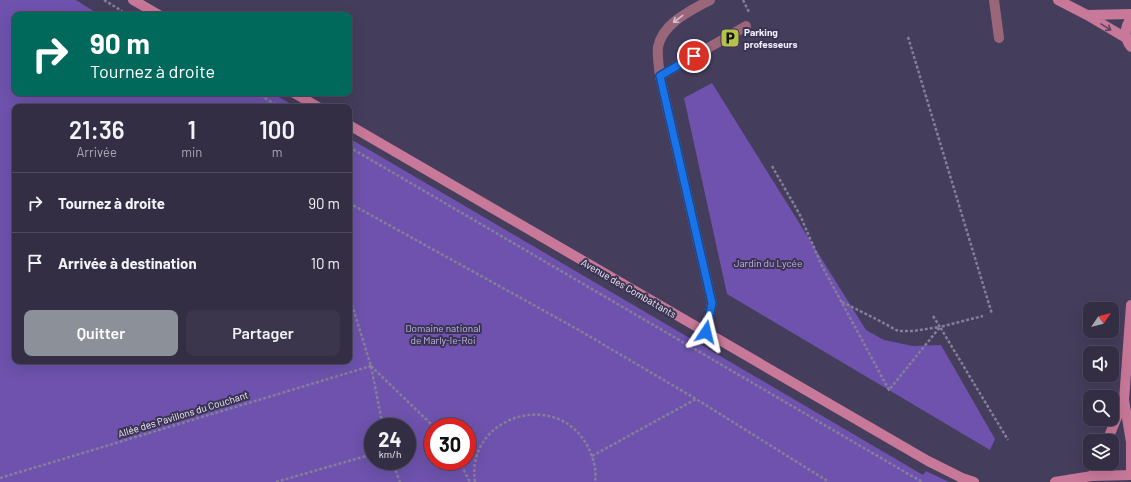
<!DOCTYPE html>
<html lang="fr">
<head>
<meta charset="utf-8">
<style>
  :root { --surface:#342e45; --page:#3c364c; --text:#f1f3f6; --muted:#a9a8b3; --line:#4e4a5e; --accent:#8c9099 }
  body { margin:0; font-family:Barlow,sans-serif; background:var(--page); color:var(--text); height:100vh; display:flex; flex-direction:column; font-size:15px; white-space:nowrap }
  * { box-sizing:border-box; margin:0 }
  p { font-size:13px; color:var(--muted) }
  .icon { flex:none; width:22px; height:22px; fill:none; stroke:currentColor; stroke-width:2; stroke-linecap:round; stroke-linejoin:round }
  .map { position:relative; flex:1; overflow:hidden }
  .panel { position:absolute; left:12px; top:104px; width:340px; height:260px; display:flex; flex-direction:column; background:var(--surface); border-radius:8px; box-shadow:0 4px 16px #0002,0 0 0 1px var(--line) }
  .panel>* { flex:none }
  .guide { position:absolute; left:12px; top:12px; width:340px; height:84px; border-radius:8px; box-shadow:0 4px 16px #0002,0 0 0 1px var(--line); background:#00695c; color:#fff; overflow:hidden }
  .needle { width:26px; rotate:55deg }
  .tools { position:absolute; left:1083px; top:302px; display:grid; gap:8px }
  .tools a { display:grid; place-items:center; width:36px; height:36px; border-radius:8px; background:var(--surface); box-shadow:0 4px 16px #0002,0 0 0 1px var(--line); font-size:20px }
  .speed { position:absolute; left:364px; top:418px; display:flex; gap:8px; font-size:20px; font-weight:700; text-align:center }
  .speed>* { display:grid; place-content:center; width:52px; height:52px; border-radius:50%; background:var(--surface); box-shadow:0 4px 16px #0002,0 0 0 1px var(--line); line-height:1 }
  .speed small { font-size:10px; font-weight:400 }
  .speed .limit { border:6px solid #d22; background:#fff; color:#111 }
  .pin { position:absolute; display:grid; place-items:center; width:34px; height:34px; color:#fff; margin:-17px; border:2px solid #fff; border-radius:50%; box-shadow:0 1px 4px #0007 }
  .me { position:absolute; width:44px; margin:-22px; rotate:10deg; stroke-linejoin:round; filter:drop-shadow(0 0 3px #0008) }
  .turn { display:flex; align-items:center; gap:14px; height:84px; padding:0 12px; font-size:18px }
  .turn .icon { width:52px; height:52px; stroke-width:2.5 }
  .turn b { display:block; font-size:28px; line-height:34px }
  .eta { display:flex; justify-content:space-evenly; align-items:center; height:68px; text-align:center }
  .eta b { font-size:24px; font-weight:600; line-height:28px }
  .button { display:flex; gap:8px; margin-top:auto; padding:8px 12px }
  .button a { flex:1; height:46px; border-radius:8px; background:var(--accent); color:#fff; font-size:16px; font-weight:600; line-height:46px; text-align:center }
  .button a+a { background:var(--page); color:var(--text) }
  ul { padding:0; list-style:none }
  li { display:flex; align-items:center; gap:12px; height:60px; padding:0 12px; border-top:1px solid var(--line) }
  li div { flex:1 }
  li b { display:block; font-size:15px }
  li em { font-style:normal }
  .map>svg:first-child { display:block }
  .green { fill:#6e52ad; fill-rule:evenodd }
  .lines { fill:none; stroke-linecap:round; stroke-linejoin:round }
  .path { stroke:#847e98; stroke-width:2.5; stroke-dasharray:3 2; stroke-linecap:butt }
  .lane { stroke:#99667a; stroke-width:10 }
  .street { stroke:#99667a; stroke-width:10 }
  .secondary { stroke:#c87898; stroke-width:10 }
  .oneway { stroke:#d2bed0 }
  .oneway2 { stroke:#5e4463 }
  .route-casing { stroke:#114b97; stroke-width:10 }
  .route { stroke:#1a73e8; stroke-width:7 }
  .labels { text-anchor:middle; stroke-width:4; stroke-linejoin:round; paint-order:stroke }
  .poi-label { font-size:10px; font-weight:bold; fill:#f1eefe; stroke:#3a3351; text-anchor:start }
  .park-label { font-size:10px; fill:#c1b5ea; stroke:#3a3351 }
  .street-label { font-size:10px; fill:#f1eefe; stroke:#3a3351 }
</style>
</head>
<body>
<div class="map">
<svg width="1131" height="482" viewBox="0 0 1131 482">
  <rect width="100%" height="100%" fill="#453d5c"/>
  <!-- green -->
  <path class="green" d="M0,0H76L100,15H15V93H272L296,107H15V361H349V138L923,475L926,471L949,482H0ZM373,427H407V461H373ZM433,427H467V461H433Z
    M712,83L866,330L884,340L913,346L941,345L995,439L990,450L727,294L684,98Z"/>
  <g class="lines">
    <!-- path -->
    <path class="path" d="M104,0L122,11
      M743,0L749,12
      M908,37L992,314
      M256,93L280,107
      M349,147L910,475L923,482
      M772,166L800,215L821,264L889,390L940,327L1008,440
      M349,203L577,329L696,399L829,482
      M349,295L371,366L383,427
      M842,302L878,320L898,331H913L939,327
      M933,316L940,327L983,316
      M371,366L434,427
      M592,456L696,399
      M392,461L400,482
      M459,461L470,482
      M0,478L371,366
      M276,482L373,454
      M475,482C465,417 557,387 588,447C593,457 597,470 595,482"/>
    <!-- lane -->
    <path class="lane" d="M660,76L746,26"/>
    <!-- street -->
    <path class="street" d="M994,0L999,38
      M706,332L712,303L660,76C659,67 657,56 658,47C663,23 690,11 710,0"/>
    <!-- secondary -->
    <path class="secondary" d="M133,0L159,15
      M1058,0L1087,15L1126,38
      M1087,15L1131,14
      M1131,19C1124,27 1124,38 1131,47
      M294,93L318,107
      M349,125L928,461L962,478L974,482
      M1107,441L1124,400
      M1131,475V442L1124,400L1131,305
      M1092,476L1098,463
      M1055,482L1092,476L1131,475"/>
  </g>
  <!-- one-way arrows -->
  <defs><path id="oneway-shaft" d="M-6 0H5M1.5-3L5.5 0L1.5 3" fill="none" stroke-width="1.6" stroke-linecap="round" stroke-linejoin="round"/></defs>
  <use class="oneway" href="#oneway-shaft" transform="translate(678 19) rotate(143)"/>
  <use class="oneway2" href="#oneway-shaft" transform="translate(1106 27) rotate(31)"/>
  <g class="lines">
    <defs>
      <path id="route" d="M694,56L660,76L712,303L706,332"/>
    </defs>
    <!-- route casing -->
    <use href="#route" class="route-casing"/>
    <!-- route -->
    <use href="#route" class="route"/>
  </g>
  <!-- icons -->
  <defs>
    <symbol id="parking-square" viewBox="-11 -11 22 22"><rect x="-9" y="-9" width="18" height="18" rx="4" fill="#b5c249" stroke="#3a3351"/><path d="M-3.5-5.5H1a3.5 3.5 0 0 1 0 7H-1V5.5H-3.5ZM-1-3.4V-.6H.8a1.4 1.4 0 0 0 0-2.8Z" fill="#111"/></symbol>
  </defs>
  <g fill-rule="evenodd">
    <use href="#parking-square" x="719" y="27" width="22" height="22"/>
  </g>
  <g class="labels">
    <!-- poi labels -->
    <g class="poi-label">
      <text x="744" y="36">Parking<tspan x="744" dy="12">professeurs</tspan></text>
    </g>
    <!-- park labels -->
    <g class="park-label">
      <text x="768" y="267">Jardin du Lycée</text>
      <text x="443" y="332">Domaine national<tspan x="443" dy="12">de Marly-le-Roi</tspan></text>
    </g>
    <!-- street labels -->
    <g class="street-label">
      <text transform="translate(629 288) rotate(30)" y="4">Avenue des Combattants</text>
      <text transform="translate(183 414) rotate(-17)" y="4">Allée des Pavillons du Couchant</text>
    </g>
  </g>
</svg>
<div class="tools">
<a><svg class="needle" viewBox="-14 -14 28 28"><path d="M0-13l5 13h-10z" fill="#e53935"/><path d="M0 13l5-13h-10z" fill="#a9a8b3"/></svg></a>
<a><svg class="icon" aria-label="sound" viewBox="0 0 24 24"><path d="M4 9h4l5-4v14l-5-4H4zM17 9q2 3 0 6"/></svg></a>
<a><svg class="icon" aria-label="search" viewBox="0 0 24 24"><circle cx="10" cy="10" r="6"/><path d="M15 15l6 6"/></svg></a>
<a><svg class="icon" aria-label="layers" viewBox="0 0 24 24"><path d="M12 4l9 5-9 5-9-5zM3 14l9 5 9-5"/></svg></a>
</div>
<div class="speed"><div>24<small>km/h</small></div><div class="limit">30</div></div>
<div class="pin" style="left:694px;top:56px;background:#d93025"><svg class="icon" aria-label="arrive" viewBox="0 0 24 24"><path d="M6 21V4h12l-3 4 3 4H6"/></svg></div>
<svg class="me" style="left:706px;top:332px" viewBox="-20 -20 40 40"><path d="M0-17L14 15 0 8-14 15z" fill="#1a73e8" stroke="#fff" stroke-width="4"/></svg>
<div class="guide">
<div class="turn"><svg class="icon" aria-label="right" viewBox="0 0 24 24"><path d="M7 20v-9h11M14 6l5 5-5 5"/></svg><div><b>90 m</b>Tournez à droite</div></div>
</div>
<section class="panel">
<div class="eta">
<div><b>21:36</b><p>Arrivée</p></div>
<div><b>1</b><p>min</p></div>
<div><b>100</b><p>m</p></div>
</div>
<ul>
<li><svg class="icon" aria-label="right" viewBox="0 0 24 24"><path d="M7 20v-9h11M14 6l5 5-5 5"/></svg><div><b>Tournez à droite</b></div><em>90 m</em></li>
<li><svg class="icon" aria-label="arrive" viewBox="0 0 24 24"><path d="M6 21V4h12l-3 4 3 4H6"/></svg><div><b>Arrivée à destination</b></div><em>10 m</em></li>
</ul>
<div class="button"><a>Quitter</a><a>Partager</a></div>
</section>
</div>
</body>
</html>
